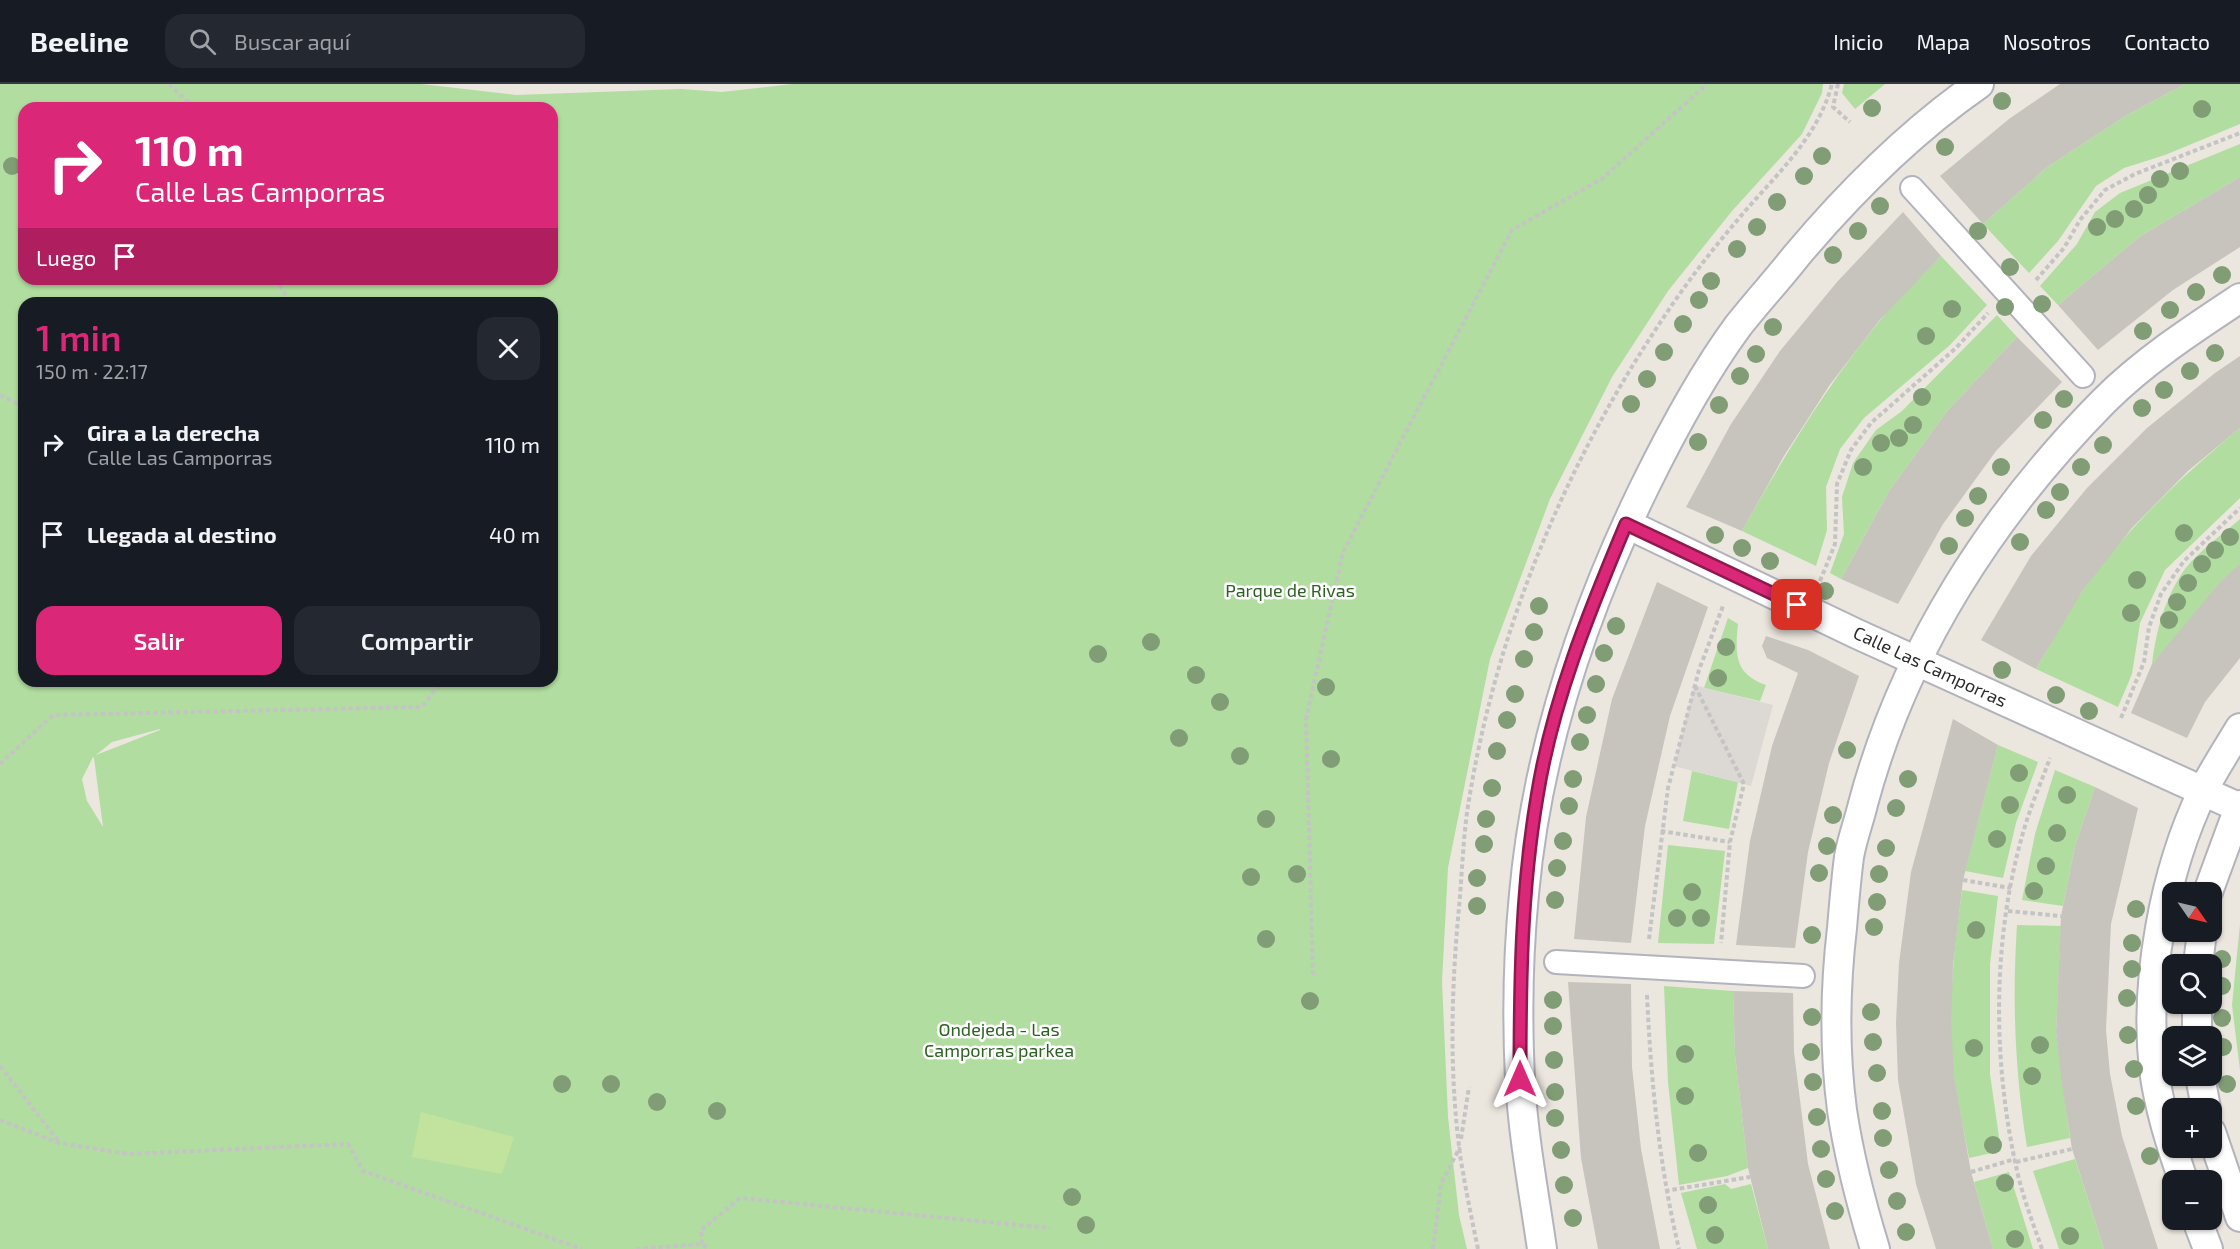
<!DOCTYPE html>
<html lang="es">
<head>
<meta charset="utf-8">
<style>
  :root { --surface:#171b24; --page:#242831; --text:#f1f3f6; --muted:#9ea1a6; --line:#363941; --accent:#db2777 }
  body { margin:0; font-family:"Exo 2",sans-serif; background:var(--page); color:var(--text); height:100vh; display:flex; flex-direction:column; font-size:22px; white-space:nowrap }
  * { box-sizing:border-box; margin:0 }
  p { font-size:20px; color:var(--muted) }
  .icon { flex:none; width:33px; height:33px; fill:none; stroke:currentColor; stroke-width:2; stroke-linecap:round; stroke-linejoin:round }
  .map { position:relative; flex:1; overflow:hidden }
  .details { position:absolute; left:18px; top:213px; width:540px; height:390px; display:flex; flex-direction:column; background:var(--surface); border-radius:18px; box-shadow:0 2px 4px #0004 }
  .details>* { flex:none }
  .hud { position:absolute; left:18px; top:18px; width:540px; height:183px; border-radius:18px; box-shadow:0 2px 4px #0004; background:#db2777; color:#fff; overflow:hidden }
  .needle { width:39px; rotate:124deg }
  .fabs { position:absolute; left:2162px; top:798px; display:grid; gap:12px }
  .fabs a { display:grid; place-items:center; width:60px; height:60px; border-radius:12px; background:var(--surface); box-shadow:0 2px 4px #0004; font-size:30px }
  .pin { position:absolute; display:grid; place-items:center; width:51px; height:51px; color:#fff; margin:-26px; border-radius:12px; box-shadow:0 3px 9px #0006 }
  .me { position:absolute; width:66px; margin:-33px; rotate:0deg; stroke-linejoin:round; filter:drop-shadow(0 0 4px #0008) }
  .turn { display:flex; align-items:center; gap:21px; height:126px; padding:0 18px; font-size:27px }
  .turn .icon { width:78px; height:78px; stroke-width:2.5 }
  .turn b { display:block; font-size:42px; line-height:51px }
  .then { display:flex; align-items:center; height:57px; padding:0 18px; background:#0003; gap:12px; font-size:22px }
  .round { display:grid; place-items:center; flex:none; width:63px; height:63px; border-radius:18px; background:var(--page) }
  .overview { display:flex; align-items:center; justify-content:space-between; height:102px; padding:0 18px }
  h1 { font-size:36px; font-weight:600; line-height:45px; color:var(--accent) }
  .primary-button { display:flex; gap:12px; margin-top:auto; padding:12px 18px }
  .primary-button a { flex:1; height:69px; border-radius:18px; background:var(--accent); color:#fff; font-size:24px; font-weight:600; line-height:69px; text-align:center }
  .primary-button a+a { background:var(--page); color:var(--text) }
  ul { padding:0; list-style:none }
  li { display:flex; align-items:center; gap:18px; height:90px; padding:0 18px }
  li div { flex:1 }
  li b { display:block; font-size:22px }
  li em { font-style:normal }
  header { display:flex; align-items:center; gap:36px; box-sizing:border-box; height:84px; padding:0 30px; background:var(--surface); border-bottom:2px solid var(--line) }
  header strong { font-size:28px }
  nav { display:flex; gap:33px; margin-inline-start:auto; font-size:21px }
  .search { width:420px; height:54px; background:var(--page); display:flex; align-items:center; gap:15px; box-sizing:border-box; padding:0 21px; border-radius:18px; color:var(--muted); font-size:22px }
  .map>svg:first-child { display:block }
  .green { fill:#b1dda0; fill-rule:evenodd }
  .pitch { fill:#c1e39d }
  .plaza { fill:#dcd9d5 }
  .building { fill:#c7c4bd }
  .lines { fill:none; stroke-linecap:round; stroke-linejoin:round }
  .pedestrian-casing { stroke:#b2b3bd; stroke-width:26 }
  .minor-casing { stroke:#b2b3bd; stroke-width:32 }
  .path { stroke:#c4c4c4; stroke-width:4; stroke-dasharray:4.5 3; stroke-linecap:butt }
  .pedestrian { stroke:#fff; stroke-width:22 }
  .minor { stroke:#fff; stroke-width:28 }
  .tree { fill:#819d76 }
  .route-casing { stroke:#8e194d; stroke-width:15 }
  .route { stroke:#db2777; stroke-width:10 }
  .labels { text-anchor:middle; stroke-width:5; stroke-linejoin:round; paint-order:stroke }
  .park-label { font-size:18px; fill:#2b6121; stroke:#fff }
  .street-label { font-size:18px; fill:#2b2b2b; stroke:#fff }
</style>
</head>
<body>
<header>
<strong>Beeline</strong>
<div class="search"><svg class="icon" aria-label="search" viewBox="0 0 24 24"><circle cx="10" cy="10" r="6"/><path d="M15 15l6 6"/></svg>Buscar aquí</div>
<nav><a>Inicio</a><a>Mapa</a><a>Nosotros</a><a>Contacto</a></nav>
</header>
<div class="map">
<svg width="2240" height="1165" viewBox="0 0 2240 1165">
  <rect width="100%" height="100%" fill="#ebe6de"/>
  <!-- green -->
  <path class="green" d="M0,0H421L516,11L681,5L722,8L793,0H1823L1822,9L1802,50L1732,127L1668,207L1612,293L1550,415L1490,575L1448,784L1442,897L1448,1033L1459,1131L1467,1165H0ZM24,24H552V195H24ZM24,219H552V597H24ZM160,645V646L96,671L112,658ZM93,673L94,674L103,743L87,717L82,695Z
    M1844,0H1885L1855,25L1842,9Z
    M2185,0H2240V40L2165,71L2124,84L2096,102L2058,157L2029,189L1983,140L2046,84L2127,31Z
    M2240,60V93L2139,153L2058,221L2040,202L2077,160L2095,128L2120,109Z
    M1941,172L1987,221L1950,261L1864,334L1840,365L1826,403L1827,446L1816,482L1742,447C1783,374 1825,304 1878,239C1897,215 1920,194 1941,172Z
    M1997,231L2017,253L1947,327L1889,407L1841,495L1830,489L1844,450L1842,413L1853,379L1876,346L1902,327Z
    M2240,344V414L2165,486L2140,539L2132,590L2118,623L2036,585C2052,559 2066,531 2083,506C2127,444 2182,392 2240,344Z
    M2240,435V480L2152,580C2156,547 2165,513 2185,485C2200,466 2222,451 2240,435Z
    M1728,534L1738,540C1735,569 1734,590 1766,601L1760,617L1704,604Z
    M1998,661L2038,678L2016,739L2003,794L1965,787Z
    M2055,686L2095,703L2075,762L2063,822L2022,816L2035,750Z
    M1692,687L1738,698L1729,745L1683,737Z
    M1668,761L1725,767L1714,860L1658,859Z
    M1962,806L1998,812L1990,880V990L2001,1067L1969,1074C1964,1047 1958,1020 1954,993C1946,931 1954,868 1962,806Z
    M2240,840V986L2232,921Z
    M2017,841L2061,842L2056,948L2070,1054L2027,1063C2015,988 2012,917 2017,841Z
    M1664,902L1733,907L1735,971L1748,1084L1727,1092L1679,1101L1668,998Z
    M2075,1075L2104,1165H2059L2033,1087Z
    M2009,1088L2033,1165H1993L1974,1098Z
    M1725,1100L1731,1105L1751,1100L1768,1165H1697L1681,1109Z"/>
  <!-- pitch -->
  <path class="pitch" d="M421,1028L514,1053L502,1090L412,1073Z"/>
  <!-- plaza -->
  <path class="plaza" d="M1694,601L1773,621L1751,702L1674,682Z"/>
  <!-- building -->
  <path class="building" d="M2060,0H2185L2127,31L2046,84L1983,140L1940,92L2009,35Z
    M2240,93V163L2173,206L2098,266L2058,221L2139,153Z
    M1903,128L1941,172L1879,237L1829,302L1784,372L1742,447L1686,423L1731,340L1780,267L1837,198Z
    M2017,253L2062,298L1996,367L1943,440L1898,520L1841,495L1889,407L1947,327Z
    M2240,272V344L2188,387L2132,444L2083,506L2036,585L1981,556L2031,472L2087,404L2147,344L2215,289Z
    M2240,480V574L2205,618L2187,654L2131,629L2152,580L2221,497Z
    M1657,498L1708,523L1670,632L1645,742L1631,859L1574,855L1586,733L1612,615Z
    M1766,552L1808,566L1859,592L1829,679L1808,768L1795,864L1736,861L1750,757L1772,662L1798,589L1767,574L1762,562Z
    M1953,635L1998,661L1963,796L1953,882L1951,938L1954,992L1971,1088L1993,1165H1936L1916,1100L1898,996L1896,938L1899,879L1911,788Z
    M2095,703L2138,724L2111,840L2106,946L2110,990L2122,1052L2158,1165H2104L2072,1065L2061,993L2056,948L2061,832L2075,762Z
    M1568,898L1631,900L1632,983L1641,1065L1660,1165H1598L1581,1074Z
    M1733,907L1793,909L1794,968L1808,1080L1830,1165H1768L1748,1084L1735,971Z"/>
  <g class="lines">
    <defs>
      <path id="pedestrian" d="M1912,104L2083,292
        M1556,878L1803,892"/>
      <path id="minor" d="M1627,440L1857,550L2238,723
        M2208,808L2240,721
        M2198,880L2202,848
        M2197,920V952
        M2200,992L2206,1024
        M2211,1048L2240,1133
        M2183,1096C2171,1061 2159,1024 2154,986C2144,898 2164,787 2203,707C2214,685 2228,664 2240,644
        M2197,1136L2208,1165
        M1542,1165C1534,1109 1523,1052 1520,995C1517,934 1518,871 1524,810C1537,666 1582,531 1645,402C1672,347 1702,291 1738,242C1757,218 1778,195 1797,171C1851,107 1910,48 1979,0
        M1875,1165C1861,1119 1849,1073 1842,1026C1834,965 1835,904 1842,844C1844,821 1846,796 1849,773C1852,755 1859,737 1863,720C1904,566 1993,429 2104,317C2144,277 2193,245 2240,214"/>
    </defs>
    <!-- pedestrian casing -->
    <use href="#pedestrian" class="pedestrian-casing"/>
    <!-- minor casing -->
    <use href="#minor" class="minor-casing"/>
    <!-- path -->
    <path class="path" d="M169,0L194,24
      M1838,0L1833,23L1850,38
      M276,195L290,219
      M2036,196L2064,164L2080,136L2105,106L2135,90L2240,49
      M0,311L24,323
      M1820,497L1835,460L1837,400L1851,366L1871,339L1956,264L1988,229
      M1695,602L1744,700L1730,758L1721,859
      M2121,634L2144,578L2149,543L2161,510L2184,477L2240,424
      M0,680L53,631L422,623L442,597
      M1661,747L1730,758
      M1963,796L2011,804
      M2008,827L2061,832
      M1649,855L1668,704L1699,586L1723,522
      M1313,891L1306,635L1343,468L1512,146L1603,94L1707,0
      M1647,911C1651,997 1659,1081 1679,1165
      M0,982L59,1058
      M0,1036L59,1059L129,1070L348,1060L363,1087L582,1165
      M1461,1055L1469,1003
      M2016,1078L2072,1065
      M1971,1088L2015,1075
      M1665,1107L1750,1093
      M702,1160L701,1146L740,1114L1050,1144
      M636,1165L702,1160L709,1165
      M1433,1165L1441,1100L1460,1063
      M1478,1165C1472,1136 1466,1107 1461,1077C1449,994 1451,907 1459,824C1462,790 1463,755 1468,722C1494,556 1560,392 1652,251C1677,212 1705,174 1735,139C1771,95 1817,57 1832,0
      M2042,1165C2034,1142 2025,1119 2019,1095C1992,983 1991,854 2025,742C2032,719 2042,696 2050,674"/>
    <!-- pedestrian -->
    <use href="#pedestrian" class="pedestrian"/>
    <!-- minor -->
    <use href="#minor" class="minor"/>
  </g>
  <!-- trees -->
  <g class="tree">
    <circle cx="2002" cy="17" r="9"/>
    <circle cx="1872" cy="24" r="9"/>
    <circle cx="2202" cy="25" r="9"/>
    <circle cx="1945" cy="63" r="9"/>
    <circle cx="1822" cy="72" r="9"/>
    <circle cx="12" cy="82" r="9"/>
    <circle cx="2180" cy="87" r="9"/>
    <circle cx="1804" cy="92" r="9"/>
    <circle cx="2160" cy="95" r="9"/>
    <circle cx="2148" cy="111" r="9"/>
    <circle cx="1777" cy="118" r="9"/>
    <circle cx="1880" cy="122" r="9"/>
    <circle cx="2134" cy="125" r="9"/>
    <circle cx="2115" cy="135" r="9"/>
    <circle cx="1757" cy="143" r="9"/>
    <circle cx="2097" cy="143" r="9"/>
    <circle cx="1858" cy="147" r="9"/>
    <circle cx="1978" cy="147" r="9"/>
    <circle cx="1737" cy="165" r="9"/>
    <circle cx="1833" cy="171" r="9"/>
    <circle cx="2010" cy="183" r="9"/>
    <circle cx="2222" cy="191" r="9"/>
    <circle cx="1711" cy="197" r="9"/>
    <circle cx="2196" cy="208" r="9"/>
    <circle cx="1699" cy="216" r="9"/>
    <circle cx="2042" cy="220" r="9"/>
    <circle cx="2005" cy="223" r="9"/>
    <circle cx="1952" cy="225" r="9"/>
    <circle cx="2170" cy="226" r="9"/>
    <circle cx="1683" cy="240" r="9"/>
    <circle cx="1773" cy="243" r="9"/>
    <circle cx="2143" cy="247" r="9"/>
    <circle cx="1926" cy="252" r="9"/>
    <circle cx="1664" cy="268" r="9"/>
    <circle cx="2215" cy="269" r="9"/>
    <circle cx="1756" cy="270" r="9"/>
    <circle cx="2190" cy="287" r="9"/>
    <circle cx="1740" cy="292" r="9"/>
    <circle cx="1647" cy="295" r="9"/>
    <circle cx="2164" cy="306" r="9"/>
    <circle cx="1922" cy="313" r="9"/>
    <circle cx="2064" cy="315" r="9"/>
    <circle cx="1631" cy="320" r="9"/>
    <circle cx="1719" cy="321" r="9"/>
    <circle cx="2142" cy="324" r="9"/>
    <circle cx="2043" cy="336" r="9"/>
    <circle cx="1913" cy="341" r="9"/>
    <circle cx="1899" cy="354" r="9"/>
    <circle cx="1698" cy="358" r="9"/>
    <circle cx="1881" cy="359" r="9"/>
    <circle cx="2103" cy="361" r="9"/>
    <circle cx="1863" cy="383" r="9"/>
    <circle cx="2001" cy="383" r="9"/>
    <circle cx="2081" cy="383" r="9"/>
    <circle cx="2060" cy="408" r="9"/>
    <circle cx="1978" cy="412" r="9"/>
    <circle cx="2046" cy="426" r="9"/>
    <circle cx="1965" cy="434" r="9"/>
    <circle cx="2184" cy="449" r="9"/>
    <circle cx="1715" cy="451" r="9"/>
    <circle cx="2230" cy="453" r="9"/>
    <circle cx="2020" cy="458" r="9"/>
    <circle cx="1949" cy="462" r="9"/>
    <circle cx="1742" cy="464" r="9"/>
    <circle cx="2215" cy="466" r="9"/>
    <circle cx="1770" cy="477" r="9"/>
    <circle cx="2202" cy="480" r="9"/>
    <circle cx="2137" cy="496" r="9"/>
    <circle cx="2188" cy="499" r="9"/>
    <circle cx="1825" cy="507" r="9"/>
    <circle cx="2177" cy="518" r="9"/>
    <circle cx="1539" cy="522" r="9"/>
    <circle cx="2131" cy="529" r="9"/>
    <circle cx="2169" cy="536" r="9"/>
    <circle cx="1616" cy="542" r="9"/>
    <circle cx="1534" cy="548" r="9"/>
    <circle cx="1151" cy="558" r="9"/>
    <circle cx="1726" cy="563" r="9"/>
    <circle cx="1604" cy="569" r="9"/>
    <circle cx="1098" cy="570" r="9"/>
    <circle cx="1524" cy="575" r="9"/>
    <circle cx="2002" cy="586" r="9"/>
    <circle cx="1196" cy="591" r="9"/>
    <circle cx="1718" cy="594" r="9"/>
    <circle cx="1596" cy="600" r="9"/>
    <circle cx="1326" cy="603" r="9"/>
    <circle cx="1515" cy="610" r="9"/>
    <circle cx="2056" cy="611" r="9"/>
    <circle cx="1220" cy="618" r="9"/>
    <circle cx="2089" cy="627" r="9"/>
    <circle cx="1587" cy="631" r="9"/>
    <circle cx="1507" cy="636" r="9"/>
    <circle cx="1179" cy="654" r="9"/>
    <circle cx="1580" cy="658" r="9"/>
    <circle cx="1847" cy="666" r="9"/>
    <circle cx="1497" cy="667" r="9"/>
    <circle cx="1240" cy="672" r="9"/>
    <circle cx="1331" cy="675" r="9"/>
    <circle cx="2019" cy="689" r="9"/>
    <circle cx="1573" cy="695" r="9"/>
    <circle cx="1908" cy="695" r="9"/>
    <circle cx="1492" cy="704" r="9"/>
    <circle cx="2067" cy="711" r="9"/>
    <circle cx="2010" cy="721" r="9"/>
    <circle cx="1569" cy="722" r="9"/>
    <circle cx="1896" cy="724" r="9"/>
    <circle cx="1833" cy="731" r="9"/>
    <circle cx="1266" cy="735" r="9"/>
    <circle cx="1486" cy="735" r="9"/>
    <circle cx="2057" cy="749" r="9"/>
    <circle cx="1997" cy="755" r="9"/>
    <circle cx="1563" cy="757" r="9"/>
    <circle cx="1484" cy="760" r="9"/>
    <circle cx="1827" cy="762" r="9"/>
    <circle cx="1886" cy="764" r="9"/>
    <circle cx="2046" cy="782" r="9"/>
    <circle cx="1557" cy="784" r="9"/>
    <circle cx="1819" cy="789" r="9"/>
    <circle cx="1297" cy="790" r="9"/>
    <circle cx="1879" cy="790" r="9"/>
    <circle cx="1251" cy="793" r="9"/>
    <circle cx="1477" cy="794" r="9"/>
    <circle cx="2034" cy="807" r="9"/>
    <circle cx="1692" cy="808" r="9"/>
    <circle cx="1555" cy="816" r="9"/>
    <circle cx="1877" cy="818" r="9"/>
    <circle cx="1477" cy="822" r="9"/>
    <circle cx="2136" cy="825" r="9"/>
    <circle cx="1677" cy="834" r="9"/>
    <circle cx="1701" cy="834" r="9"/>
    <circle cx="1874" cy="843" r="9"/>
    <circle cx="1976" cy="846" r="9"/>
    <circle cx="1812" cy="851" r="9"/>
    <circle cx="1266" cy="855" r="9"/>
    <circle cx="2132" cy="859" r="9"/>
    <circle cx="2222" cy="875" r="9"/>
    <circle cx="2132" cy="885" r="9"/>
    <circle cx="2222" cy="902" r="9"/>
    <circle cx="2127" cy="914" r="9"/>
    <circle cx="1553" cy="916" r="9"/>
    <circle cx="1310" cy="917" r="9"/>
    <circle cx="1871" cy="928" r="9"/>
    <circle cx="1812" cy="933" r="9"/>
    <circle cx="2222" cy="934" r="9"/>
    <circle cx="1553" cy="942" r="9"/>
    <circle cx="2128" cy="951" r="9"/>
    <circle cx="1873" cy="958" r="9"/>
    <circle cx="2040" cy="961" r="9"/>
    <circle cx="2223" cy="963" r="9"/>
    <circle cx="1974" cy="964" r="9"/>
    <circle cx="1811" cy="968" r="9"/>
    <circle cx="1685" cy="970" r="9"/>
    <circle cx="1554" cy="976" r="9"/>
    <circle cx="2134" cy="985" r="9"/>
    <circle cx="1877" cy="989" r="9"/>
    <circle cx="2032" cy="992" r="9"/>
    <circle cx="1813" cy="998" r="9"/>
    <circle cx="562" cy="1000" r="9"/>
    <circle cx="611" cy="1000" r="9"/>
    <circle cx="2227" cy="1000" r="9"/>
    <circle cx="1555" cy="1008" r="9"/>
    <circle cx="1685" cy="1012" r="9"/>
    <circle cx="657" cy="1018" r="9"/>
    <circle cx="2136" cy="1022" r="9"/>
    <circle cx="717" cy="1027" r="9"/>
    <circle cx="1882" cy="1027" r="9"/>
    <circle cx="1817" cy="1033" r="9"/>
    <circle cx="1555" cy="1034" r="9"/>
    <circle cx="1883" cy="1054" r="9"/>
    <circle cx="1993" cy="1061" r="9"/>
    <circle cx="1821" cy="1065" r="9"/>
    <circle cx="1561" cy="1066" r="9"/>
    <circle cx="1698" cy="1069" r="9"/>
    <circle cx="2150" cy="1072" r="9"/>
    <circle cx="1889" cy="1086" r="9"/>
    <circle cx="1826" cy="1095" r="9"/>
    <circle cx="2005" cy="1099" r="9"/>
    <circle cx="1564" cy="1101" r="9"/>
    <circle cx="1072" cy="1113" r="9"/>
    <circle cx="1897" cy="1117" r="9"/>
    <circle cx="1708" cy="1121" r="9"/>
    <circle cx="1835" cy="1127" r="9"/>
    <circle cx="1573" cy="1134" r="9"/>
    <circle cx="1086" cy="1141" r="9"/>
    <circle cx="1906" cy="1148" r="9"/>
    <circle cx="1715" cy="1151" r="9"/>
    <circle cx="2070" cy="1152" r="9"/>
    <circle cx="2015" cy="1155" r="9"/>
  </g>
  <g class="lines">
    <defs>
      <path id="route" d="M1520,995C1520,900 1521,807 1537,713C1552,618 1589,528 1626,440L1797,521"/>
    </defs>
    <!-- route casing -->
    <use href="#route" class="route-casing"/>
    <!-- route -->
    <use href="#route" class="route"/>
  </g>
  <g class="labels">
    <!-- park labels -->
    <g class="park-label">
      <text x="1290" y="513">Parque de Rivas</text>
      <text x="999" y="952">Ondejeda - Las<tspan x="999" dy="21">Camporras parkea</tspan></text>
    </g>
    <!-- street labels -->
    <g class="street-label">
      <text transform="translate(1930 583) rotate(25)" y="6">Calle Las Camporras</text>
    </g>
  </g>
</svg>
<div class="fabs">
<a><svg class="needle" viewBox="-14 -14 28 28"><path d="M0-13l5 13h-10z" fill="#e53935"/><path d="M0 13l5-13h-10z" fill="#9ea1a6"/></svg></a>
<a><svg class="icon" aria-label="search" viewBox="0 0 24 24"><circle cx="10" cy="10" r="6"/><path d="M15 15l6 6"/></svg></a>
<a><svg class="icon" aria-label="layers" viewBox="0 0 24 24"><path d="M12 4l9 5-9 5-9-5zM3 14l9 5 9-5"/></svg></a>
<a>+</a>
<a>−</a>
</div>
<div class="pin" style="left:1797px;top:521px;background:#d93025"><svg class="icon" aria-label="arrive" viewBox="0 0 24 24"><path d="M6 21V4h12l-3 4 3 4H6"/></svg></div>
<svg class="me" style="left:1520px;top:995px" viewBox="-20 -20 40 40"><path d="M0-17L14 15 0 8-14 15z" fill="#db2777" stroke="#fff" stroke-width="4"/></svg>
<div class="hud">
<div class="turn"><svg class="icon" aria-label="right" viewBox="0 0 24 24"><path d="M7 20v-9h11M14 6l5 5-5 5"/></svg><div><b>110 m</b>Calle Las Camporras</div></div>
<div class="then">Luego<svg class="icon" aria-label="arrive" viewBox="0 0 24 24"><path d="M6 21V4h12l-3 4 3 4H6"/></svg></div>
</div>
<section class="details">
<div class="overview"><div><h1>1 min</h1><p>150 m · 22:17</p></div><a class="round"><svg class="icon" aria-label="close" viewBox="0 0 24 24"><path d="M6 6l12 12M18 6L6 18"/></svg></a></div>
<ul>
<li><svg class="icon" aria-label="right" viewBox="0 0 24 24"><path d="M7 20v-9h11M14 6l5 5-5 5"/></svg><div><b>Gira a la derecha</b><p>Calle Las Camporras</p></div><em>110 m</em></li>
<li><svg class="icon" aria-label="arrive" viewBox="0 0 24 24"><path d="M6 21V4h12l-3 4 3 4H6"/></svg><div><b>Llegada al destino</b></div><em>40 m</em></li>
</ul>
<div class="primary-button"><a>Salir</a><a>Compartir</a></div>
</section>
</div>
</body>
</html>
